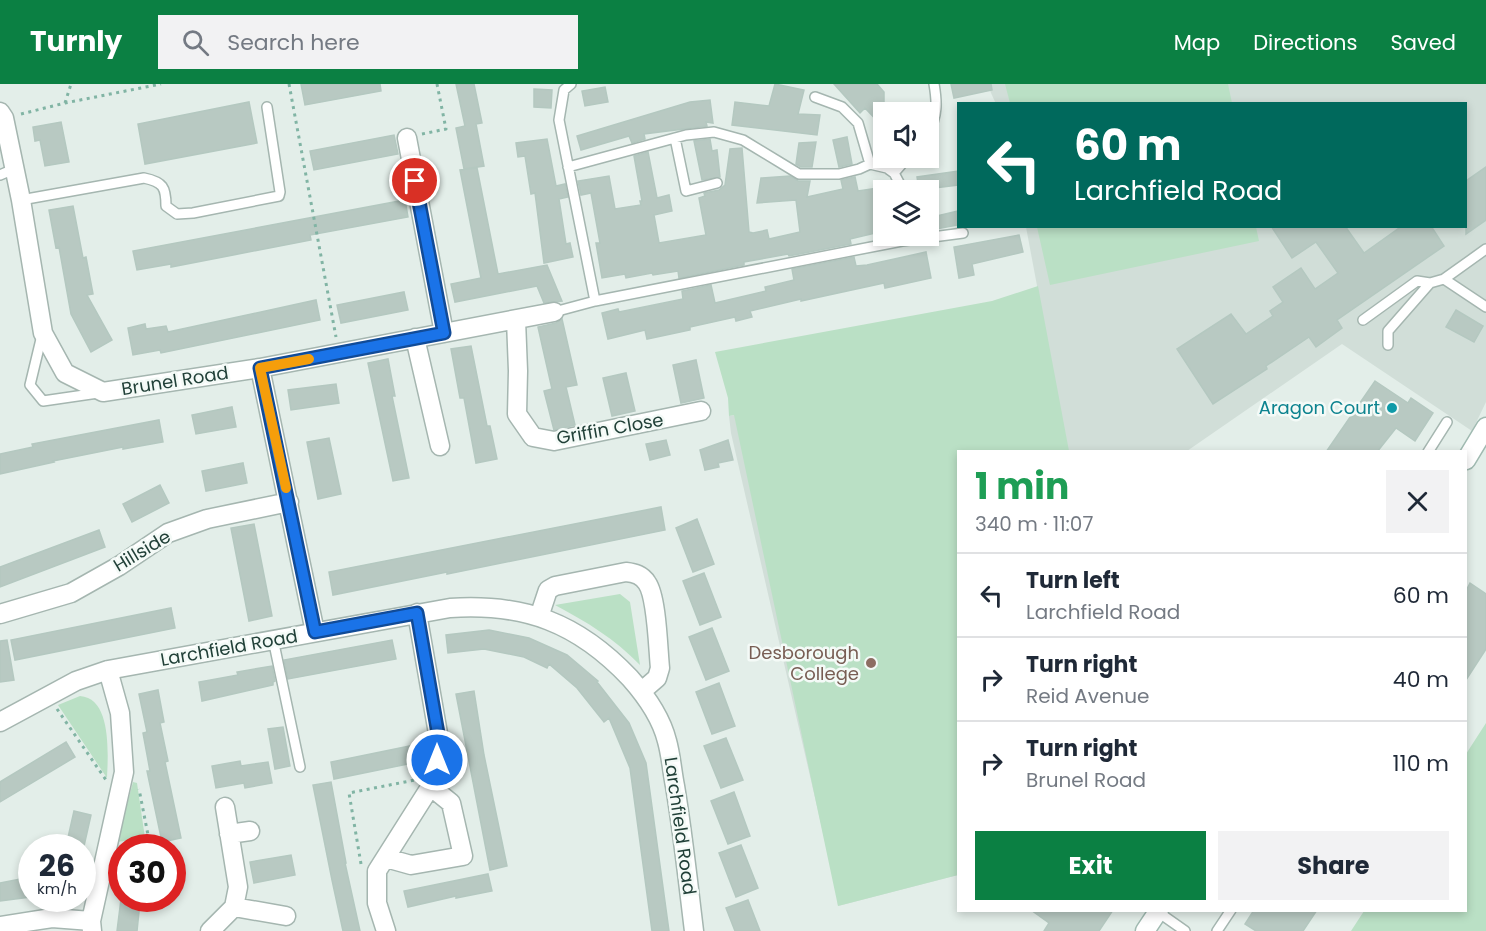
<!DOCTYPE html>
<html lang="en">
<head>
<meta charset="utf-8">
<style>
  :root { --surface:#fff; --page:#f2f2f3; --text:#1f2937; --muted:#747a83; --line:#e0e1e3; --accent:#0b8043 }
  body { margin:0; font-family:Poppins,sans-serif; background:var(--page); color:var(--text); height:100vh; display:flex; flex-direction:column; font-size:22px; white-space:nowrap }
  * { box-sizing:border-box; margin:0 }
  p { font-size:20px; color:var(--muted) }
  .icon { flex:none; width:33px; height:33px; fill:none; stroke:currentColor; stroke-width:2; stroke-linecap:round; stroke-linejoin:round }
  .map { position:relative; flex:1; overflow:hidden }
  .panel { position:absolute; left:957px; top:366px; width:510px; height:462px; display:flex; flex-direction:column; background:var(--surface); border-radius:0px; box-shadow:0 3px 9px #0003 }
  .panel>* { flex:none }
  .top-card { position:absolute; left:957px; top:18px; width:510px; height:126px; border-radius:0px; box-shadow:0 3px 9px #0003; background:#00695c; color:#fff; overflow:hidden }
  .tools { position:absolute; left:873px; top:18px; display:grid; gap:12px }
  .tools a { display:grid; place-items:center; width:66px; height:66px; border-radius:0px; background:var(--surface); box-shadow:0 3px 9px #0003; font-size:30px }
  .speed { position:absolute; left:18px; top:750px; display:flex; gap:12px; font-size:30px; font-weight:700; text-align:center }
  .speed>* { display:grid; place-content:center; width:78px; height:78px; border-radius:50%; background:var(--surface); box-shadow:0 3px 9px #0003; line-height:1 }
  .speed small { font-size:15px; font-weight:400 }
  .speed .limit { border:9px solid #d22; background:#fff; color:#111 }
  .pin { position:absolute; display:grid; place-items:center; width:51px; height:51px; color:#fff; margin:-26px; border:3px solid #fff; border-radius:50%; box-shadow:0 2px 6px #0007 }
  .me { position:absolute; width:66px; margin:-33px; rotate:0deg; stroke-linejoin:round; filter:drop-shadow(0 0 4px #0008) }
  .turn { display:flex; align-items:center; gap:21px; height:126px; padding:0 18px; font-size:27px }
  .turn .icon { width:78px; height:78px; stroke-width:2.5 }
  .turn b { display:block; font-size:42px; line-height:51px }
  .round { display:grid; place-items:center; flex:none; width:63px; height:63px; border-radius:0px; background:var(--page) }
  .overview { display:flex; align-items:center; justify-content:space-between; height:102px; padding:0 18px }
  h1 { font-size:36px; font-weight:700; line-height:45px; color:#1e9e55 }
  .primary-button { display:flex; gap:12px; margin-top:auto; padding:12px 18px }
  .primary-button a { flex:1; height:69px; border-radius:0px; background:var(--accent); color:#fff; font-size:24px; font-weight:700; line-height:69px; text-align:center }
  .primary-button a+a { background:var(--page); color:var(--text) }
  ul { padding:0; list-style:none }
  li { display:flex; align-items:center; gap:18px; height:84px; padding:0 18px; border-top:2px solid var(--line) }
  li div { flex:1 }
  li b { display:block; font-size:22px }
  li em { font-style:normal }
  header { display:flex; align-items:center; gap:36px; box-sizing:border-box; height:84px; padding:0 30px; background:var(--accent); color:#fff }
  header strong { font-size:28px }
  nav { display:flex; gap:33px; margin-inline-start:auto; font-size:21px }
  .search { width:420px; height:54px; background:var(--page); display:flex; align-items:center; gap:15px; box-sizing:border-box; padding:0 21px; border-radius:0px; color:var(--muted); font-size:22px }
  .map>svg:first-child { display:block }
  .built { fill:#d1ded8 }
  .green { fill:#bae0c5 }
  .building { fill:#b8c9c2; stroke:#b4c8c0; stroke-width:1.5 }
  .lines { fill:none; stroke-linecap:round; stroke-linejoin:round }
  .lane-casing { stroke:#a5b6b0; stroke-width:12 }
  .street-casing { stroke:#a5b6b0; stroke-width:21 }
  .secondary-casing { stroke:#a0bab1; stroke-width:21 }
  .path { stroke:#81b4a4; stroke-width:3; stroke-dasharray:3 4.5; stroke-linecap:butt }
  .lane { stroke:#fff; stroke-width:9 }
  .street { stroke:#fff; stroke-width:18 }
  .secondary { stroke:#fff; stroke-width:18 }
  .route-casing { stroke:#114b97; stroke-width:15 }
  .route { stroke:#1a73e8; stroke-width:10 }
  .slow { stroke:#f59e0b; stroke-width:10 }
  .culture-dot { fill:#0f9aa8; stroke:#f4faf7; stroke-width:2 }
  .education-dot { fill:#8d6e63; stroke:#f4faf7; stroke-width:2 }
  .labels { text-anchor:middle; stroke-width:5; stroke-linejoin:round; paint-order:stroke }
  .street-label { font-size:18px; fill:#214038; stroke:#f4faf7 }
  .culture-label { font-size:18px; fill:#0d838f; stroke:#f4faf7; text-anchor:end }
  .education-label { font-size:18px; fill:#785e54; stroke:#f4faf7; text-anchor:end }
</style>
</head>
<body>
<header>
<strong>Turnly</strong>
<div class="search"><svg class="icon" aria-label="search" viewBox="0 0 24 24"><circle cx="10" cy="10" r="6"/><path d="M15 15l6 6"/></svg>Search here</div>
<nav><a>Map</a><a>Directions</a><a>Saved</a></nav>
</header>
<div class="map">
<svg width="1486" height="847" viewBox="0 0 1486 847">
  <rect width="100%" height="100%" fill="#e3eee9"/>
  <!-- built -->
  <path class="built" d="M987,0H1486V318L1472,347L1342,260L1187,367L958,368V791L838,822L836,805L731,349L729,332L1050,271L1026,143L1466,142V20H996Z"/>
  <!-- green -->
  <path class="green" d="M1005,0H1228L1232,19H1010Z
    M1037,143H1256L1259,157L1050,201Z
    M1038,202L1069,367L958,368V791L838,822L734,331L729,332L728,314L715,268L992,217Z
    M620,510L630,518L640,581C615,555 587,538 555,521Z
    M80,612C112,614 108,671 107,694L58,621Z
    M1486,639V847H1351L1364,827L1466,826V670Z
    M133,698L137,699L145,754L117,758Z"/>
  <!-- building -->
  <path class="building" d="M301,0H380L381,7L305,21Z
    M456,0H474L482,39L476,40L484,82L464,85L456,44L465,42Z
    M775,0L804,6L798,30L820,31L817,51L732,41L735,18L769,22Z
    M834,0H877L884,8V44L865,24L860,29Z
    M951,0H991L992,6L954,14Z
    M605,3L608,18L585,22L582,7Z
    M534,5L552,6L551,24L534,23Z
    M710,16L713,39L706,38L707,42L644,50L645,55L632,59L629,52L581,66L577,52L690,18Z
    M249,18L257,59L145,80L138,40Z
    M61,38L69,78L45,82L40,56L35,57L33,43Z
    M394,51L398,70L314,86L310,67Z
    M847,53L852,80L839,83L833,56Z
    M547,55L556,102L565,100L568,113L559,115L566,160L570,159L573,173L544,179L535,109L531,110L525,72L518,73L516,59Z
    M710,55L712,67L717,66L720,93L702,96L694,57Z
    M816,58L812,83H801L796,80L799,59Z
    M742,64L749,148L753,149L767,146L769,155L800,148L796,116L757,119L761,94L790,92L798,97H810L807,113L843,105L841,96L855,93L858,107L884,103V147L850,155L851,160L789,172L788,170L744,178V181L679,194L678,187L653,191L652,189L626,194L625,190L602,194L596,159H600L591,109L581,111L578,97L609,92L615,125L641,121L640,117H642L634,72L648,68L657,114L669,111L672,127L654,131L659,159L706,151L699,114L705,112L704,109L719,106L725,101L730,65Z
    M1486,83V136L1466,150V97Z
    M477,84L498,190L547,181L562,217L544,219L537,202L455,218L451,200L481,194L460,86Z
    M958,87V101L919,106L917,93Z
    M405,116L408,133L310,151L311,156L171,183V180L137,186L133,167Z
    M73,122L83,174L86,173L93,210L87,211L112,256L91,268L71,230L59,163L56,164L49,126Z
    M958,127V141L931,146L928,134Z
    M1271,142H1345L1364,169L1402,142H1431L1444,162L1337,236L1342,244L1316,263L1309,253L1266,282L1267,285L1213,320L1177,265L1231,230L1246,250L1273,232L1270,227L1283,218L1273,203L1301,184L1315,205L1338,189L1316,158L1292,174Z
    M1019,151L1023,168L972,180L974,191L959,194L954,163Z
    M926,168L931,194L885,204L884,199L801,217V215L750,227L752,233L736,237L735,233L690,243V246L647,255L645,246L608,255L602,229L618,225L619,228L683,215L682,207L711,201L715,219L766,207L765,203L794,196L792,185L854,173L856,182L867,181Z
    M404,208L408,226L341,239L337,221Z
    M316,216L320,236L161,269L160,266L133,271L128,244L145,240L146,245L166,242L168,248Z
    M1456,226L1483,242L1474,258L1446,243Z
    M562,235L577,301L566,303L575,341L554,346L544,307L552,305L538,243L556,239Z
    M471,262L487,342H490L497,375L476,379L464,314H460L451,265Z
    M388,275L395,312H392L409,394L393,397L368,279Z
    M696,276L704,314L681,319L673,281Z
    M626,289L635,327L612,332L603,294Z
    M1375,297L1408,319L1411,314L1433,329L1415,357L1396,344L1377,368H1326Z
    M336,300L339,319L291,326L288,306Z
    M232,323L236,343L196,350L192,331Z
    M159,336L163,358L123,365V363L53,377L54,378L0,390V370L33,363L32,360Z
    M329,354L341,410L318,415L307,358Z
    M666,356L670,371L650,376L646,360Z
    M728,356L733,376L718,379L719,383L705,386L700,366Z
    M243,379L247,399L206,407L202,387Z
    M160,401L169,419L132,438L123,420Z
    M661,423L665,446L447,490V488L333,511L329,488Z
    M697,435L714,480L693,488L676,444Z
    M254,440L272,532L249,537L231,444Z
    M99,446L105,463L0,503V483Z
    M704,489L721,533L700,541L683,497Z
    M1470,499L1486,510V565L1466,596V507Z
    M171,524L175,544L15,576L11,556Z
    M712,544L729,587L706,596L689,553Z
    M489,546L529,554L567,571L598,597L597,598L629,639L646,679L669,847H652L630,684L609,634L604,638L577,604L549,580L547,584L524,573L484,565L448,569L446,551Z
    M7,556L14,596L0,598V557Z
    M392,556L396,575L288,595L284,576Z
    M272,582L275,597L273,598V601L202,617L199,598L238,591L237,588Z
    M719,599L735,642L712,650L696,608Z
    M158,606L164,638L160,639L168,677L165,678L181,754L162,758L147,687H150L143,649L147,648L139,610Z
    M474,607L484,671L507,782L490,786L456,610Z
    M283,643L290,682L275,685L268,645Z
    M726,654L743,696L721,704L704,662Z
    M66,658L75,673L0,718V698Z
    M410,662L413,679L334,695L331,678Z
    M240,677L241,682L268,678L272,699L245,704L244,699L216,704L212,682Z
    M331,698L346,779H345L360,847H343L332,796L313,701Z
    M734,708L750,752L728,760L711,717Z
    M74,727L91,731L84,762L67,758Z
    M741,761L758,804L736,813L719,769Z
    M291,771L295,791L254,799L250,778Z
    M488,790L492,807L456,814V812L408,823L404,807Z
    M26,794L30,813L0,817V799Z
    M121,815L140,818L137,847H117Z
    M748,816L760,847H735L726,824Z
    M1031,826H1113L1099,847H1044L1049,839Z
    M1254,826H1317L1303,847H1256L1245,840Z"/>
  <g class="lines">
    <defs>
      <path id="lane" d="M571,0L564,6L559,36L595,217
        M815,13L842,23L858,39L870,80
        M928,48C938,33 937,17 934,0
        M675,54L686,107L717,99
        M568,83L686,51L714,48L743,56L799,90H839L859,85L870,80L887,84L894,89
        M0,91L14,85
        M903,106L894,89L907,74
        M21,116L144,94C163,98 166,103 166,122L177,130L193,129L279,112L280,108L267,23
        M902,157L963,149
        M1486,165L1444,195L1486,223
        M554,228L595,217L902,157L904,152
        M1363,236L1417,197L1430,199
        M42,251L30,301L43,317L98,309
        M1388,261V247L1430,199L1444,195
        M1428,368L1447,338
        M273,555L300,683
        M1158,828L1185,847
        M1217,847L1231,826"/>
      <path id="street" d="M0,28L4,34L21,116L43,249L65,289L103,308L260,284L554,228
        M407,54L444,249
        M516,236L518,287L517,330L533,353L554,357L701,327
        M415,254L440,362
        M260,284L315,548
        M0,530L71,509L119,482L168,449L207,435L289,418
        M539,533L548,506L555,502L626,488C635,489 642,491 647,499C657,513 658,565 660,584L657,594L642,607
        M0,638L76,597L108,586L450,524C525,519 578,539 630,594C646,612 661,633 667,657C671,671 672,687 675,702C683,750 688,798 694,847
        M229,750L250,747
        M386,774L411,781L463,772L451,719L430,702
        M234,823L286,832
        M0,842L52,834L91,837
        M92,847L91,837L124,688L120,629L108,586
        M210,847L234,823L238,803L225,723
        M386,847L377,819V787L434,697L440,661L417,529"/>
      <path id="secondary" d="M1466,376L1486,343
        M1145,847L1159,826"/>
    </defs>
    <!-- lane casing -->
    <use href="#lane" class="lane-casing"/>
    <!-- street casing -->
    <use href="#street" class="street-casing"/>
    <!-- secondary casing -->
    <use href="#secondary" class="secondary-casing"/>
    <!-- path -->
    <path class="path" d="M289,0L336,253
      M65,19L71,0
      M21,30L65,19L161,0
      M422,50L446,45L437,0
      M57,625L106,696
      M126,759L149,756L139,705
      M361,780L349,709L415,696"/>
    <!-- lane -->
    <use href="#lane" class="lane"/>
    <!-- street -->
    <use href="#street" class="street"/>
    <!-- secondary -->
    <use href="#secondary" class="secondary"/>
  </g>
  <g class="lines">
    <defs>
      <path id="route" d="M415,97L444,249L260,284L315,548L417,529L440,661L437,676"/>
    </defs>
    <!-- route casing -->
    <use href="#route" class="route-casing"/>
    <!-- route -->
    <use href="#route" class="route"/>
    <!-- slow -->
    <path class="slow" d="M286,404L260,284L309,275"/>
  </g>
  <!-- markers -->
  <circle class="culture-dot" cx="1392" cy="324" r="6"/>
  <circle class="education-dot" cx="871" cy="579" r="6"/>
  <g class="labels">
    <!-- street labels -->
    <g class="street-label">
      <text transform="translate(175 297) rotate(-9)" y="6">Brunel Road</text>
      <text transform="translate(610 345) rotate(-10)" y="6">Griffin Close</text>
      <text transform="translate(142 467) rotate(-31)" y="6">Hillside</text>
      <text transform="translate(229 564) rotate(-10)" y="6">Larchfield Road</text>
      <text transform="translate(680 742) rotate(82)" y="6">Larchfield Road</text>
    </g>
    <!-- culture labels -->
    <g class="culture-label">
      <text x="1380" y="330">Aragon Court</text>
    </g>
    <!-- education labels -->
    <g class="education-label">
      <text x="859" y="575">Desborough<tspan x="859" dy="21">College</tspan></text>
    </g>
  </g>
</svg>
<div class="tools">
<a><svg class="icon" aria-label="sound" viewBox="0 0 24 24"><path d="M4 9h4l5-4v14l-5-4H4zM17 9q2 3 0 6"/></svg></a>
<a><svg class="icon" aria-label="layers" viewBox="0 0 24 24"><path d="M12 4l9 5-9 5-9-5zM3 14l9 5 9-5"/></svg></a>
</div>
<div class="speed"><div>26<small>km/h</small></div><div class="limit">30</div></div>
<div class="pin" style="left:415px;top:97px;background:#d93025"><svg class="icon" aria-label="arrive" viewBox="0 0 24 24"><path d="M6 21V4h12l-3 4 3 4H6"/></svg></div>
<svg class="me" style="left:437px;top:676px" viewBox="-20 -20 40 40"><circle r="17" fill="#1a73e8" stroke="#fff" stroke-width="3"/><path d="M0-11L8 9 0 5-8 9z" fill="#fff"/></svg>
<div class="top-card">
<div class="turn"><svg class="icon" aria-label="left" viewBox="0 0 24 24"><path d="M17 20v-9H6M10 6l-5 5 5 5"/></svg><div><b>60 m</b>Larchfield Road</div></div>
</div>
<section class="panel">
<div class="overview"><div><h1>1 min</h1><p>340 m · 11:07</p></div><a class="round"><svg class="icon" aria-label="close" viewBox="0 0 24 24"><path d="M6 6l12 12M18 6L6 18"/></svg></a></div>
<ul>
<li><svg class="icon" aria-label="left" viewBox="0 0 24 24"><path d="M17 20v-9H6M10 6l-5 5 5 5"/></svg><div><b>Turn left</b><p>Larchfield Road</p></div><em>60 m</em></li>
<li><svg class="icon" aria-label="right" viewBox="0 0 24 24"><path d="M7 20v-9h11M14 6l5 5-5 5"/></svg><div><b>Turn right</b><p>Reid Avenue</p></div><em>40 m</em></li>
<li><svg class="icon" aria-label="right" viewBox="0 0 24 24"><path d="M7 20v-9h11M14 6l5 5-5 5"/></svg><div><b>Turn right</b><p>Brunel Road</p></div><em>110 m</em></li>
</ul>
<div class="primary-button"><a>Exit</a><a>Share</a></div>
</section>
</div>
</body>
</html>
